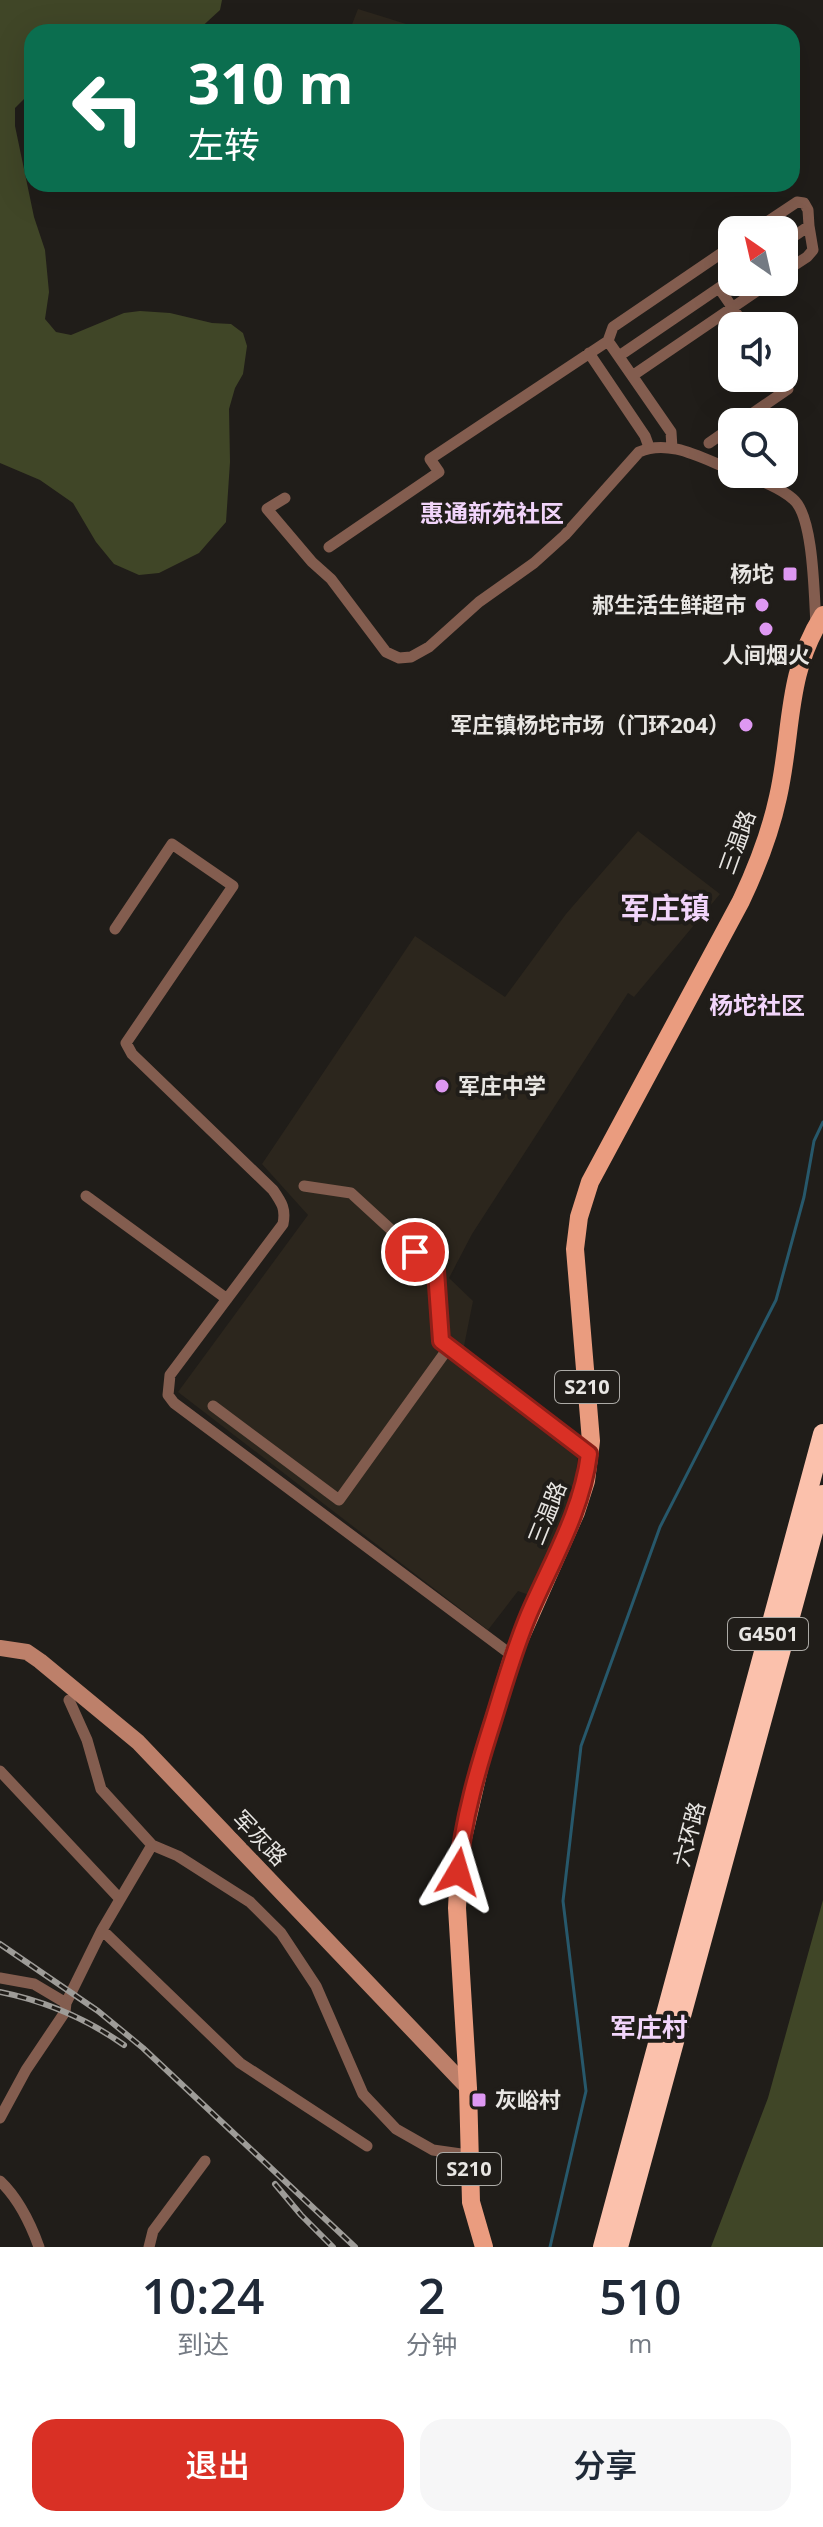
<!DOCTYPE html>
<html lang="zh">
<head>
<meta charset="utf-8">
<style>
  :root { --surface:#fff; --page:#f6f6f7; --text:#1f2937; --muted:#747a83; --accent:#d93025 }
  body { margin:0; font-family:"Open Sans","Noto Sans SC",sans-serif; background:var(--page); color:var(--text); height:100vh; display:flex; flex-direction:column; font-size:30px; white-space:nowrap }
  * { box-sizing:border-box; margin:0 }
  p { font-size:26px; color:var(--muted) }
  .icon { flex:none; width:44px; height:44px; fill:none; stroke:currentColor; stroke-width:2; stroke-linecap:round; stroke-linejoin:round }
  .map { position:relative; height:2247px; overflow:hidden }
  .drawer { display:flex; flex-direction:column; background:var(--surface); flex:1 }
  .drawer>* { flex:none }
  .guide { position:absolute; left:24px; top:24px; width:776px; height:168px; border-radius:24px; box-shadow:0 8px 32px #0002; background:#0b6e4f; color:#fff; overflow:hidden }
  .needle { width:52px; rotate:326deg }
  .tools { position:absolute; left:718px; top:216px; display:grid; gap:16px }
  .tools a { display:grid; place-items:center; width:80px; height:80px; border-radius:16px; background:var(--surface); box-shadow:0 8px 32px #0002; font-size:40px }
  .pin { position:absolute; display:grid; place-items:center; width:68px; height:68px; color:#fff; margin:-34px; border:4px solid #fff; border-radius:50%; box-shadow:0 2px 8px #0007 }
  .me { position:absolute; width:88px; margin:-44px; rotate:7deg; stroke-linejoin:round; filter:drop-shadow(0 0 6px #0008) }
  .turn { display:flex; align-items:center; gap:28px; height:168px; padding:0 32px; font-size:36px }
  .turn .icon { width:104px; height:104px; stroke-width:2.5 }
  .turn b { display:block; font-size:56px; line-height:68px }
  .eta { display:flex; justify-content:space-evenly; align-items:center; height:136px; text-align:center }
  .eta b { font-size:48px; font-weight:600; line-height:56px }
  .action { display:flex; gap:16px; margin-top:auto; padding:16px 32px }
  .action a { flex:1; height:92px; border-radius:24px; background:var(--accent); color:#fff; font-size:32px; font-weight:600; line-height:92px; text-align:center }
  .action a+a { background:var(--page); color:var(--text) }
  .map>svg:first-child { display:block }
  .built { fill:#2c261d }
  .green { fill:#404627 }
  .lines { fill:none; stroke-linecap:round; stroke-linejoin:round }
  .stream { stroke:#27586b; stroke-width:3 }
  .street { stroke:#835d4f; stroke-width:11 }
  .secondary { stroke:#bd806a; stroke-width:16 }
  .primary { stroke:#ea9c7f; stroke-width:18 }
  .highway { stroke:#fbc1ac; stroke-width:20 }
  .rail-casing { stroke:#9e9c98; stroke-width:6 }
  .rail { stroke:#201d19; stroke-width:3; stroke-dasharray:9; stroke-linecap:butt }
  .route-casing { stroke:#8d1f18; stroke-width:20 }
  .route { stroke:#d93025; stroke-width:14 }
  .poi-dot { fill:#de98f2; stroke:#201d19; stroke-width:3 }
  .labels { text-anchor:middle; stroke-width:8; stroke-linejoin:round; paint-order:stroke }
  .shield { fill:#201d19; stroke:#acaaa6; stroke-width:2 }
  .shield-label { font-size:20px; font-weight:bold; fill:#e8e6e3 }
  .poi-label { font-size:22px; font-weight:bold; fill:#e8e6e3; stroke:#201d19; text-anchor:end }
  .street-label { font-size:22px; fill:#e8e6e3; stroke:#201d19 }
  .neighbourhood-label { font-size:24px; font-weight:bold; fill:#f2d5fb; stroke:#201d19 }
  .quarter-label { font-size:26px; font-weight:bold; fill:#f2d5fb; stroke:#201d19 }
  .district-label { font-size:30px; font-weight:bold; fill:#f2d5fb; stroke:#201d19 }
</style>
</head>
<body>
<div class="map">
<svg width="823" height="2247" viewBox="0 0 823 2247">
  <rect width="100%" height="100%" fill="#201d19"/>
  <!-- built -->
  <path class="built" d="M358,9L419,28L423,32H349Z
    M638,831L720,894L634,997L628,993L472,1234L449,1278L473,1301L464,1346L453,1361L578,1456L574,1491L529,1595L518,1591L488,1630L178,1392L308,1215L262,1164L415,936L505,997L566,914Z"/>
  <!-- green -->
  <path class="green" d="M0,0H222L220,10L196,32H32V91L15,108V126L34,217L45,250L49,292L45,319L56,332L71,335L124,313L140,311L170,313L212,323L231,324L243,333L247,346L243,374L235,388L229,409L230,462L226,522L199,553L159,573L139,575L114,564L96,542L73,503L40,480L0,463Z
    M823,1900V2247H711L768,2098Z"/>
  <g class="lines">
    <!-- stream -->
    <path class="stream" d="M550,2247L586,2091L563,1901L581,1746L660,1527L776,1300L804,1197L814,1141L823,1122"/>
    <!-- street -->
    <path class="street" d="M755,230L797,202L804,203L808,210L809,226L784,243
      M784,272L807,257L813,250L809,226
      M719,288L745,326
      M608,341L671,432L672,448
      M589,353L645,436L649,447
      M619,356L732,279
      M632,376L770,282
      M740,422L788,389L780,378
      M709,443L732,427
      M743,474C759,480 779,487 793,499C814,516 814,597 816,625
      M285,498L267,509L312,562L331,579L386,652L399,658L411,657L429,647L479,602L534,563L565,535L639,452C669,438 703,459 732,470
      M329,547L439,472L430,459L608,341L613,327L732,246
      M115,929L172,844L233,886L126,1043L132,1054L273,1190C282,1203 286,1209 283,1224L170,1375L168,1395L174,1403L513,1656
      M304,1186L351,1193L436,1271L441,1341L589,1454
      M86,1196L227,1299
      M213,1406L339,1500L449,1347
      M69,1700L87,1740L101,1789L152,1845L178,1856L250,1902L281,1933L316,1986L363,2094L396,2129L433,2150L468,2155
      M0,1771L120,1899
      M102,1930L240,2063L367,2146
      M0,1978L34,1984L66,2003
      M0,2118L26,2070L65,2012L66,2003L102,1930L152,1845
      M0,2181C19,2199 30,2222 39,2247
      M149,2247L153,2231L205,2161"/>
    <!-- secondary -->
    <path class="secondary" d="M0,1648L27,1652L40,1661L138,1742L468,2088"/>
    <!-- primary -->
    <path class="primary" d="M484,2247L471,2202L468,2088L457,1908L460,1851L482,1756L514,1652L576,1512L586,1481L591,1441L575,1249L579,1217L590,1182L741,901C757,867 770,834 778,797C793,731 785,675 823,615"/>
    <!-- highway -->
    <path class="highway" d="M603,2247L823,1434
      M618,2247L823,1495"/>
    <defs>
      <path id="rail" d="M0,1944L98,2011L143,2048L355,2247
        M0,1992C45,2001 87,2019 124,2045
        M275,2184L301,2215L333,2247"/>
    </defs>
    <!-- rail casing -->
    <use href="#rail" class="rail-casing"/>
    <!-- rail -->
    <use href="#rail" class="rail"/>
  </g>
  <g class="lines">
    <defs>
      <path id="route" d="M415,1252L436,1271L441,1341L589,1454C582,1511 552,1561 529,1614C515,1647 505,1682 494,1718C478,1768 463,1819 458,1872"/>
    </defs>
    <!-- route casing -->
    <use href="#route" class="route-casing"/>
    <!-- route -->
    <use href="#route" class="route"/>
  </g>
  <!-- markers -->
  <g class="poi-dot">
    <rect x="782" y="566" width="16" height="16" rx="4"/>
    <circle cx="762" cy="605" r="8"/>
    <circle cx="766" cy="629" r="8"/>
    <circle cx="746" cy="725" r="8"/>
    <circle cx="442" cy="1086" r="8"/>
    <rect x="471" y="2092" width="16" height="16" rx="4"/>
  </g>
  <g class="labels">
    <!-- shield labels -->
    <g class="shield">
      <rect x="555" y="1371" width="64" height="32" rx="6"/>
      <rect x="728" y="1618" width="80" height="32" rx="6"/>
      <rect x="437" y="2153" width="64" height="32" rx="6"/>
    </g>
    <g class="shield-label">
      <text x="587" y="1394">S210</text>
      <text x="768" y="1641">G4501</text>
      <text x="469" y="2176">S210</text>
    </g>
    <!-- poi labels -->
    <g class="poi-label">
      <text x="774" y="582">杨坨</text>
      <text x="746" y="613">郝生活生鲜超市</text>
      <text x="766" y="663" text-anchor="middle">人间烟火</text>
      <text x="730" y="733">军庄镇杨坨市场（门环204）</text>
      <text x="458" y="1094" text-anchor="start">军庄中学</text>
      <text x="495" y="2108" text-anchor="start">灰峪村</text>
    </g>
    <!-- street labels -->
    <g class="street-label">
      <text transform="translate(737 842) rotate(-70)" y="8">三温路</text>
      <text transform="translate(547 1513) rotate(-68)" y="8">三温路</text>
      <text transform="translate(689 1834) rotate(-75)" y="8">六环路</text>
      <text transform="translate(260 1838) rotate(46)" y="8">军灰路</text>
    </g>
    <!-- neighbourhood labels -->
    <g class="neighbourhood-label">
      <text x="492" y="522">惠通新苑社区</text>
      <text x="757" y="1014">杨坨社区</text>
    </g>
    <!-- quarter labels -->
    <g class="quarter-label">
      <text x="649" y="2037">军庄村</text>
    </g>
    <!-- district labels -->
    <g class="district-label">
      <text x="665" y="919">军庄镇</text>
    </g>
  </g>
</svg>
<div class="tools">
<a><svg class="needle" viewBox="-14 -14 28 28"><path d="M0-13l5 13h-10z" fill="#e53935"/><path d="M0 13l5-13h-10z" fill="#747a83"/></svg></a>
<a><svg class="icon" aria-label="sound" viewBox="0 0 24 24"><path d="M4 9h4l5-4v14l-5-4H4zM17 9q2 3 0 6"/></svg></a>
<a><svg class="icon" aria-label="search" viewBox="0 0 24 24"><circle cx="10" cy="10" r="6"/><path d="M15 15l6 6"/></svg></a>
</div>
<div class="pin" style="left:415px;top:1252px;background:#d93025"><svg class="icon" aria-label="arrive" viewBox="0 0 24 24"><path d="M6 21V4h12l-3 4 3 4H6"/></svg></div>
<svg class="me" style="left:458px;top:1872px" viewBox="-20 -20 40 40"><path d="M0-17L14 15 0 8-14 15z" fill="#d93025" stroke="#fff" stroke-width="4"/></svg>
<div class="guide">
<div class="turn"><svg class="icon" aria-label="left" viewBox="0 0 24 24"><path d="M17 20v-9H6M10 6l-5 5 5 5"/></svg><div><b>310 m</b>左转</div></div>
</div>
</div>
<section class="drawer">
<div class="eta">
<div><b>10:24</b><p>到达</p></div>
<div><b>2</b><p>分钟</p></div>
<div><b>510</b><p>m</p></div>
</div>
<div class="action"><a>退出</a><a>分享</a></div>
</section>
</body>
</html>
